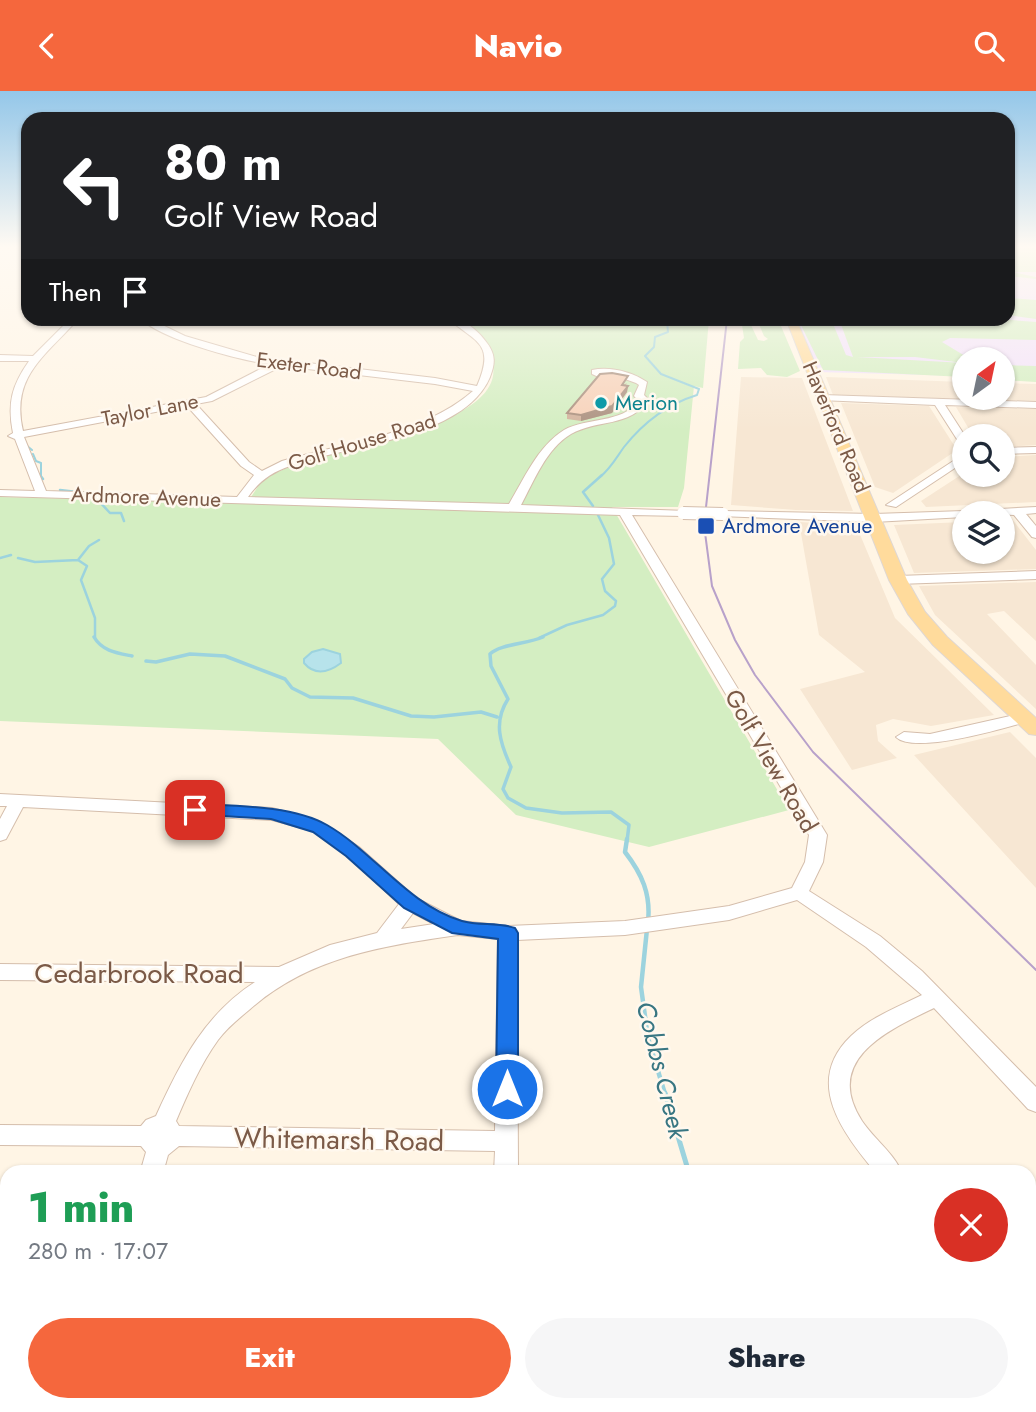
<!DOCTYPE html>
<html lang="en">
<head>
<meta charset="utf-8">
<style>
  :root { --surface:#fff; --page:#f6f6f7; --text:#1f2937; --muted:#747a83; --accent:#f5673d }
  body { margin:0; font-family:Jost,sans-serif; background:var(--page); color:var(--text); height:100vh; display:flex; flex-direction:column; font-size:26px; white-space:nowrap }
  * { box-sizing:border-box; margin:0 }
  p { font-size:23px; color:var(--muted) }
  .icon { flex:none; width:38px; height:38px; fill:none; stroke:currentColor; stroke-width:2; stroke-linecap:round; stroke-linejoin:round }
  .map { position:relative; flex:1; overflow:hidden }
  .panel { position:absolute; left:0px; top:1074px; width:1036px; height:247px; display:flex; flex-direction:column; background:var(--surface); border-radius:21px 21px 0 0; box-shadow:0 2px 5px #0004 }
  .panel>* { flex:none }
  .hud { position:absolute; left:21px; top:21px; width:994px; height:214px; border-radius:21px; box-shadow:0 2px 5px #0004; background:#202124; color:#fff; overflow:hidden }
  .needle { width:46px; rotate:33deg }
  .buttons { position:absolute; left:952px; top:256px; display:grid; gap:14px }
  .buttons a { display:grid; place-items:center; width:63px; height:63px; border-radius:50%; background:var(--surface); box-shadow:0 2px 5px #0004; font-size:35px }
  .pin { position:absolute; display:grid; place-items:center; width:60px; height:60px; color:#fff; margin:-30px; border-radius:14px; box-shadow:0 4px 10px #0006 }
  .me { position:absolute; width:77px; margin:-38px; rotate:0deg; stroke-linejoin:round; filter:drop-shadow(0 0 5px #0008) }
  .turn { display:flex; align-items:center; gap:24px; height:147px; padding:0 28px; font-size:32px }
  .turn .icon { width:91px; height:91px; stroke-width:2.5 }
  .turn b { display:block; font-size:49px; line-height:60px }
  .then { display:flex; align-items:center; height:66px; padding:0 28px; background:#0003; gap:14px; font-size:26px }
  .round { display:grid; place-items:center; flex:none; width:74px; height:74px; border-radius:37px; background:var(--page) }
  .overview { display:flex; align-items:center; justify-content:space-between; height:119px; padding:0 28px }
  h1 { font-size:42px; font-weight:800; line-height:52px; color:#1e9e55 }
  .action { display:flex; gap:14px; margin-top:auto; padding:14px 28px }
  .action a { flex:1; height:80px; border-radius:42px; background:var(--accent); color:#fff; font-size:28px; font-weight:800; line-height:80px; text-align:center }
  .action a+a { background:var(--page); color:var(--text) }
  header { display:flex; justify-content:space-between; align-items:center; height:91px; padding:0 28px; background:var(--accent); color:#fff; font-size:32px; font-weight:800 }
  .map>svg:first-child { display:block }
  .residential { fill:#f7e7d3 }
  .education { fill:#f2e2fb }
  .green { fill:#d4eec2 }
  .water { fill:#b7e3eb; stroke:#9cd3de; stroke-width:2 }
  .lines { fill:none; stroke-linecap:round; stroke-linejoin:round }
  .stream-far4 { stroke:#9cd3de; stroke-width:2 }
  .stream-far3 { stroke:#9cd3de; stroke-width:2.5 }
  .stream-far2 { stroke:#9cd3de; stroke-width:3.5 }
  .stream-far1 { stroke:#9cd3de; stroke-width:4.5 }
  .stream { stroke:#9cd3de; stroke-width:5 }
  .minor-casing { stroke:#d5beac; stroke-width:2 }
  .major-casing { stroke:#dfd7d3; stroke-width:2 }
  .minor { fill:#fff; fill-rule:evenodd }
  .major { fill:#ffdb9c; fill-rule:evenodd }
  .tram { stroke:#b8a1ca; stroke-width:2 }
  .minor-bridge-casing { stroke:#d5beac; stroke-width:14; stroke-linecap:butt }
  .minor-bridge { stroke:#fff; stroke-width:12 }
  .wall { fill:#d4b5a0 }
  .shaded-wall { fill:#ad9382 }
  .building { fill:#f7d2ba; stroke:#ad9382; stroke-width:2 }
  .route { fill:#1a73e8; stroke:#114b97; stroke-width:2 }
  .culture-dot { fill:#0f9aa8; stroke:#fff8ee; stroke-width:2.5 }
  .transit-dot { fill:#1a4fb4; stroke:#fff8ee; stroke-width:2.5 }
  .labels { text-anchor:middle; stroke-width:5; stroke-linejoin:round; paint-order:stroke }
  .far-street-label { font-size:21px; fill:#7b5a47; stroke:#fff8ee }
  .far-culture-label { font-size:21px; fill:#0d838f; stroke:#fff8ee; text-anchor:start }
  .far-transit-label { font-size:21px; fill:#164399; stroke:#fff8ee; text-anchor:start }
  .street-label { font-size:24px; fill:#7b5a47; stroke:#fff8ee }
  .water-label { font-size:26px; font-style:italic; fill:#387682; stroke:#fff8ee }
  .near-street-label { font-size:28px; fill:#7b5a47; stroke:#fff8ee }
</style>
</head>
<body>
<header><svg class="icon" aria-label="back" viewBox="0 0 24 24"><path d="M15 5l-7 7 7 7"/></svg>Navio<svg class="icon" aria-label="search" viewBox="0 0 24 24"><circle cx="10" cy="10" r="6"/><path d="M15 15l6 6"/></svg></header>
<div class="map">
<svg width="1036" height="1321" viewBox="0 0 1036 1321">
  <rect width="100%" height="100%" fill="#fff5e5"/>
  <!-- residential -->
  <path class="residential" d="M741,286L802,287L853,420L796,419L731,414Z
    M826,286L964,291V306H1003V292L1036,293V310L833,304Z
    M841,312L929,315L957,359L893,402L875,396Z
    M956,316L1036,318V354L1003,356V345H973Z
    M1036,364V411L926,416L921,410L964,382L1003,383V366Z
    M1012,428L1036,459V478L914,482L894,434L964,431V460H1003V429Z
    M799,431L856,434L895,527L994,624L931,635L893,628L876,634L878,650L897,667L852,679L800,598L865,581L819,544Z
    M1036,491V550L1004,520L987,523L1036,574V618L935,524L919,495Z
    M1010,641L1036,667V797L914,664Z"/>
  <!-- education -->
  <path class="education" d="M1008,155H1036V288L1003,287V268H964V285L817,281L796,228H1008Z"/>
  <!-- green -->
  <path class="green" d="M1008,156L1036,157V181H1012L1036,186V188L1008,185V179L1011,180L1008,176Z
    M1008,207L1036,209V228L1008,224Z
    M458,228H709L703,297L694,295L684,397L678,416H612L789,719L649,756L516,724L438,648L0,630V406L247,412L261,391L273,383C304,369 338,362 371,352C405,342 517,318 489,263C481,248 474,236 458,228Z
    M766,228H778L800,280L787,286L767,284L761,277L738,278L740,251L744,247L742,234H751L758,249L764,250L768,248L764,245L758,231Z
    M798,228H831L846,264L853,266L839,228H997L1036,231V249L950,247L942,251L970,268H964V272L915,266H857L964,272V286L823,279Z
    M1003,274L1036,275V291L1003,289Z"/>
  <!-- water -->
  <path class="water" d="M323,558L340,563L341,572C329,581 315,585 304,572V568L312,561Z"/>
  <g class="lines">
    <!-- stream-far4 -->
    <path class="stream-far4" d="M26,354L32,359
      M33,363L36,370L41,372V386
      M600,386C611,377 616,367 624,356C643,332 668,313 697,304L699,298L661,283L645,265L654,256L655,246L668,241L667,231L670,228"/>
    <!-- stream-far3 -->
    <path class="stream-far3" d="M40,384L43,388
      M60,399L86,402
      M97,408L110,422H121L124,430
      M593,415L583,401L602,384
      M0,467L11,464
      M18,467L35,471L78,469
      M95,547V527L81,489L87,475L78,469L89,455L99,449
      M539,547L567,534L603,524L615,515L616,510L605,500L602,488L614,473L609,447L598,424"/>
    <!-- stream-far2 -->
    <path class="stream-far2" d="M94,546C102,560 117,562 132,565
      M543,546C527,553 500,553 490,563L491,575L508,608C493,631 500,652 511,676L503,698L508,707L526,717L562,722L611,721L629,734L627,750
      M146,570L156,571L190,563L225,565L285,588L292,597L310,606L353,607L411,625L434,626L481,621L497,626"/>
    <!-- stream-far1 -->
    <path class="stream-far1" d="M627,748L625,761C642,783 651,803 648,831
      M647,838L641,896L648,947L665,1003"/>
    <!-- stream -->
    <path class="stream" d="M665,1002L689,1082
      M797,1314L800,1321"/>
    <defs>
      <path id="minor" d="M70,228H78C46,265 10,285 23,340L206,306L270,273C240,270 161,248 141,228H150L185,245L257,266L435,287L477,295C495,253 478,252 448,228C463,227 478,239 487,252C496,264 495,273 490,286C464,348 346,354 290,375C272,381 259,390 248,406L509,413C524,388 538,355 564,339C587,326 621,333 639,310L634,305L639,294L636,292L614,284L603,288L592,283V279C610,275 632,281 647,291L644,304L649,309C629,337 597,328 571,343C546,358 534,390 521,414L687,420L689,422L683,425L632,424L827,744L823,771L809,800L880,845L922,880L1036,996V1021L1028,1018L934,917C889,939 822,968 862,1030C874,1048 894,1062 902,1082H876C843,1042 803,991 851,945C871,926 898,916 922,904L866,856L797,809L729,829L625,844L517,849L518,1082H494L495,1060L179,1055L168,1064L163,1082H140L146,1061L141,1055L0,1054V1034L141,1035L146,1029L156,1025C180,972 205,923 255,891L0,889V873L279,876L330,854L377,842L399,813L347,764L313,740L272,729L23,716L6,748L0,750V728L7,715H0V703L272,717L319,730L359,756L416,807L461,830L508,835L625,830L729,815L792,797L805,771L809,744L620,424L0,405V399L35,400L15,348L8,345L13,342C7,312 12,294 29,270H0V264L33,265ZM282,275L435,293L473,300C421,345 345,351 282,370L262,380L249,371L196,313L212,310ZM187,315L241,375L254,384L237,406L46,400L24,346ZM413,822L434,833L401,838ZM458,844L498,848L495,1040L179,1035L176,1030C188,1002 200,974 218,949C226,938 238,928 249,919C308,866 382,855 458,844Z
        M823,304L1036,311V317L945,314L965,345L964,354L960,353L935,314L820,309L818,307Z
        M1036,356V362L1003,363V357Z
        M964,363V371L896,416L886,414Z
        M1036,416V422L1026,423L1036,435V447L1032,446L1014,424L976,422L982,419Z
        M723,420L874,423L964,420L969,422H964V426L874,431L719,425L717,423Z
        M1036,480V488L898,493L892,489L898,485Z
        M1024,622L1032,627L1029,630C1005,637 914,664 896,646L904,641L930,643Z
        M1029,1243L1036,1246V1278L1029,1275Z
        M0,1249H7V1275H0Z
        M72,1314H99L98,1321H70Z
        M487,1314H515V1321H487Z"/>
      <path id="major" d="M786,228H796L907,489L925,521L947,546L1036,627V644L1029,643L933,554L908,523L889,489Z"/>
    </defs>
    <!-- minor casing -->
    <use href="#minor" class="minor-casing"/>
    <!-- major casing -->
    <use href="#major" class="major-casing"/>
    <!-- minor -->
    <use href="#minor" class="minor"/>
    <!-- major -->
    <use href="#major" class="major"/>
    <!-- tram -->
    <path class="tram" d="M727,228L704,434L712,495L735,549L755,584L813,661L1036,879"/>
    <defs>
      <path id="minor-bridge" d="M683,422L723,423"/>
    </defs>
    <!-- minor-bridge casing -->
    <use href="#minor-bridge" class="minor-bridge-casing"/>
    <!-- minor-bridge -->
    <use href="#minor-bridge" class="minor-bridge"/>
  </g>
  <!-- wall -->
  <path class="wall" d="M627,292L625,295H628L627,301L612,322L581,330L567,328V322Z"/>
  <!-- shaded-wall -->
  <path class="shaded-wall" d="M628,295L627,301L612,322L581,330V324Z"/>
  <!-- building -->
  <path class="building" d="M612,282L628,285L622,294L628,295L612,315L581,324L567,322L600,283Z"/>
  <!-- sky -->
  <linearGradient id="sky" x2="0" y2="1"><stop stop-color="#94c7e9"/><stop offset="0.46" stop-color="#fffaf3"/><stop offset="1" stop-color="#fffaf3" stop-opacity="0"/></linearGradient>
  <rect width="1036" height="339" fill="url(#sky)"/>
  <!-- route -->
  <path class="route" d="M195,713C235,715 292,714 327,734C374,761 408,814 462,830C479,835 498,831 515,837L518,842V998L514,1005L507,1008L499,1005L496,998L498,848L452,842L404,817L346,765L313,741L271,728L189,723L187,719L189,715Z"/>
  <!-- markers -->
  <circle class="culture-dot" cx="601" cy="312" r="7"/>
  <rect class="transit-dot" x="697" y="426" width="18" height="18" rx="3.5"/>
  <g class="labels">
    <!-- far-street labels -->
    <g class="far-street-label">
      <text transform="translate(309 275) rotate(7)" y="7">Exeter Road</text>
      <text transform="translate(150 319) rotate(-11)" y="7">Taylor Lane</text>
      <text transform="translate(836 336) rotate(67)" y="7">Haverford Road</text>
      <text transform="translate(362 351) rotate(-17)" y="7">Golf House Road</text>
      <text transform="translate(146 406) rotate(2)" y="7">Ardmore Avenue</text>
    </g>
    <!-- far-culture labels -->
    <g class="far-culture-label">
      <text x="615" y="319">Merion</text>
    </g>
    <!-- far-transit labels -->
    <g class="far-transit-label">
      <text x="722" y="442">Ardmore Avenue</text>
    </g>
    <!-- street labels -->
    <g class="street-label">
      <text transform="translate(771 670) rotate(60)" y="8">Golf View Road</text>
    </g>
    <!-- water labels -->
    <g class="water-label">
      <text transform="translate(662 979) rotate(76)" y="9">Cobbs Creek</text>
    </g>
    <!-- near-street labels -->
    <g class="near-street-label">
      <text x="139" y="892">Cedarbrook Road</text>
      <text transform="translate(339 1048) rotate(1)" y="10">Whitemarsh Road</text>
    </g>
  </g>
</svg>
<div class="buttons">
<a><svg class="needle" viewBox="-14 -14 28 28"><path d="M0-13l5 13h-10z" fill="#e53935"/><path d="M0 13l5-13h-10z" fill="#747a83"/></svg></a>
<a><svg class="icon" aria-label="search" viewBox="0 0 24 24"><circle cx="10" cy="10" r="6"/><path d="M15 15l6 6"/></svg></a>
<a><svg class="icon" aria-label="layers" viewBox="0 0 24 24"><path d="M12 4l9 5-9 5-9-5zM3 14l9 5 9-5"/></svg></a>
</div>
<div class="pin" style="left:195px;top:719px;background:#d93025"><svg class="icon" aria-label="arrive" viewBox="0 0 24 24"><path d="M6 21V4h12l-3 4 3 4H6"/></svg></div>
<svg class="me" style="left:507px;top:998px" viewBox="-20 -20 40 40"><circle r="17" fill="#1a73e8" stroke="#fff" stroke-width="3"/><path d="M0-11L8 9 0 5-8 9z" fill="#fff"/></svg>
<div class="hud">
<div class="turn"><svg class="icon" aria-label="left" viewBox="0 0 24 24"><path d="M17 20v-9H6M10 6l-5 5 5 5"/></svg><div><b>80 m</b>Golf View Road</div></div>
<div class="then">Then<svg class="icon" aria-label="arrive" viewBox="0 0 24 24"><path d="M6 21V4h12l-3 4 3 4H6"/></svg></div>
</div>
<section class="panel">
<div class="overview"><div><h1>1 min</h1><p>280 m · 17:07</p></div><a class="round" style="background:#d93025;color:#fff"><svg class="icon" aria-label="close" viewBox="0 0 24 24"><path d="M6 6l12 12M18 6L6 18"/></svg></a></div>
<div class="action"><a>Exit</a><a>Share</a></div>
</section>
</div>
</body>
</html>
